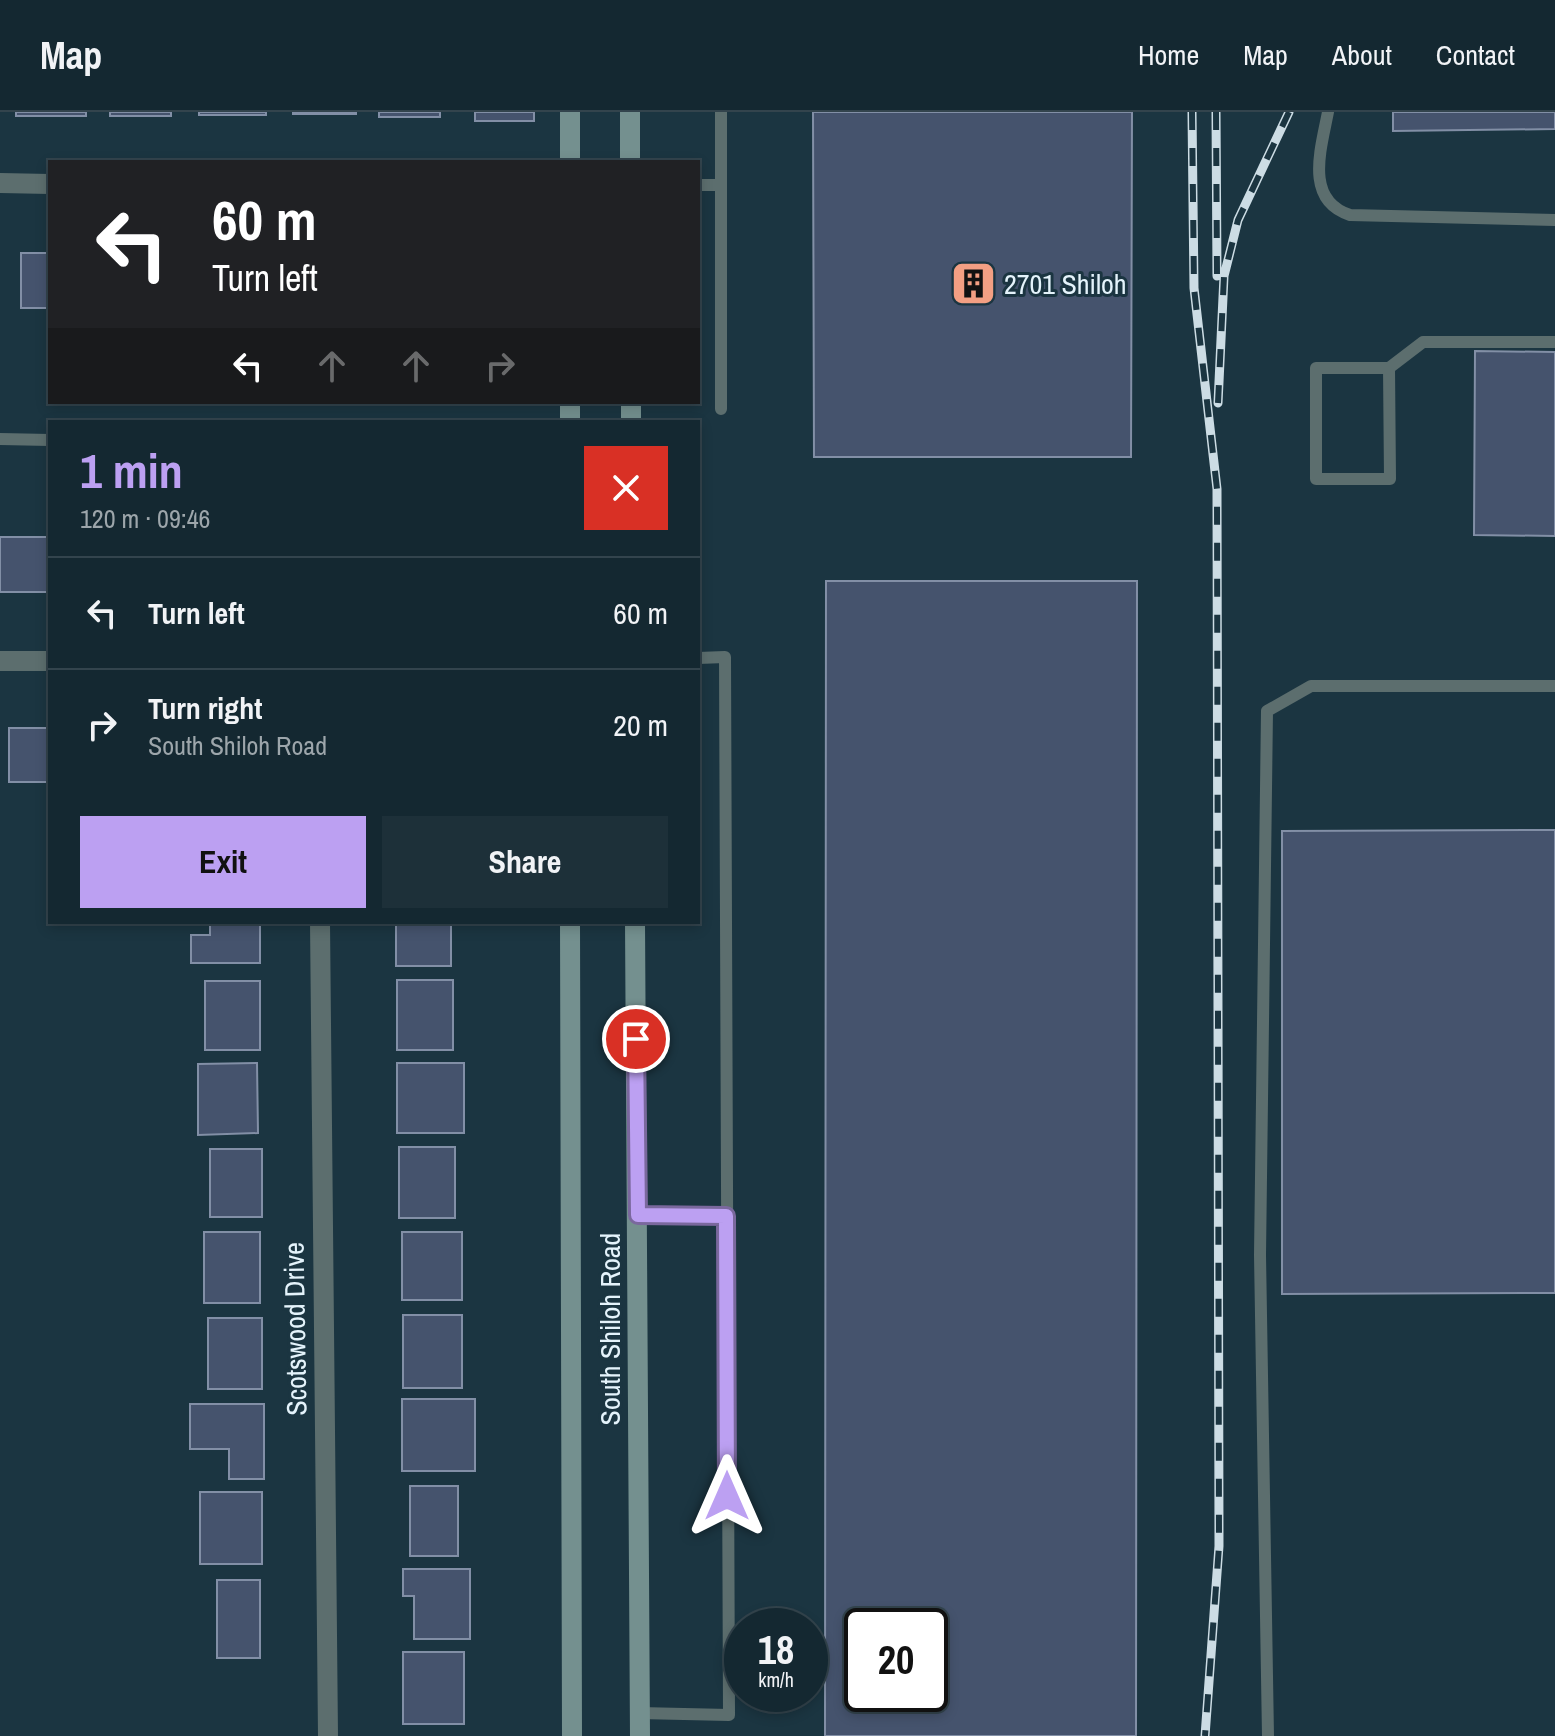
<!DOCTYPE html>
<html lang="en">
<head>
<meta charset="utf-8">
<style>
  :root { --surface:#142831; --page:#1d3039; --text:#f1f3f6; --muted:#9da6ab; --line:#33444d; --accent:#bca0f2 }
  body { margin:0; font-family:"Archivo Narrow",sans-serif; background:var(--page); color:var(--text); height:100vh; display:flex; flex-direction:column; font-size:30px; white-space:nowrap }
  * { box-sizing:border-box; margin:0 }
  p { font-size:26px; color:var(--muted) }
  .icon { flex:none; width:44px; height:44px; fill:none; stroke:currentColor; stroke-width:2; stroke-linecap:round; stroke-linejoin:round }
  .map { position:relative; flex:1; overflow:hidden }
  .panel { position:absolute; left:48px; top:308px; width:652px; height:504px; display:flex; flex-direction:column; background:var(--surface); border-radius:0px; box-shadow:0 4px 12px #0003,0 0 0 2px var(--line) }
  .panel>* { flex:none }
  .banner { position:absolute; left:48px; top:48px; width:652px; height:244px; border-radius:0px; box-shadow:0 4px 12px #0003,0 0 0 2px var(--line); background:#202124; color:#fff; overflow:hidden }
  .speed { position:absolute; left:724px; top:1496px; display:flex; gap:16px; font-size:40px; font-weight:700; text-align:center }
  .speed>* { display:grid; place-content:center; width:104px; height:104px; border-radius:50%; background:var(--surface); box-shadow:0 4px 12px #0003,0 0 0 2px var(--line); line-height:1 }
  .speed small { font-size:20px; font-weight:400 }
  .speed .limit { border:4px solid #111; border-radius:12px; background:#fff; color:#111 }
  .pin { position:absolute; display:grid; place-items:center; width:68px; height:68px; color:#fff; margin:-34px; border:4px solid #fff; border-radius:50%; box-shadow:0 2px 8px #0007 }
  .me { position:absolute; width:88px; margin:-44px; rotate:0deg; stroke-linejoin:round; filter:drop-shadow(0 0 6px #0008) }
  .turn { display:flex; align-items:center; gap:28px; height:168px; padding:0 32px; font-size:36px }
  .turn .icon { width:104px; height:104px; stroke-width:2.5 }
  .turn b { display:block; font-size:56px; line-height:68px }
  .lanes { display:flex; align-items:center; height:76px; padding:0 32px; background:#0003; justify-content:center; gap:40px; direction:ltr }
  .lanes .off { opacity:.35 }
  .round { display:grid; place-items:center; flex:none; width:84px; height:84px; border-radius:0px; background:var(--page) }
  .summary { display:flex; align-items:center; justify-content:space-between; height:136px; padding:0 32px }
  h1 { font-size:48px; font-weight:700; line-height:60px; color:var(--accent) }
  .cta { display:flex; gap:16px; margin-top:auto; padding:16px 32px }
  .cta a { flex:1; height:92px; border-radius:0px; background:var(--accent); color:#111; font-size:32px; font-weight:700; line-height:92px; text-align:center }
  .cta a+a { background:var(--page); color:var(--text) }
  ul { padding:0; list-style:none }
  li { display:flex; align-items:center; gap:24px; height:112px; padding:0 32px; border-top:2px solid var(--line) }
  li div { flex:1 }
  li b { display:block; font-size:30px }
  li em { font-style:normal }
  header { display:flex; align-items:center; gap:48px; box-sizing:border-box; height:112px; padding:0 40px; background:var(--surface); border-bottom:2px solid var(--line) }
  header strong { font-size:38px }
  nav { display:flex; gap:44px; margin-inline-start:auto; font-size:28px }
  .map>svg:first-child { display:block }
  .building { fill:#45536d; stroke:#828fa6; stroke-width:2; fill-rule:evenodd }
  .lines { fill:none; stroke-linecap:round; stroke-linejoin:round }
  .lane { stroke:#5c6e6e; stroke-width:12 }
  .street { stroke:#5c6e6e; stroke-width:20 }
  .secondary { stroke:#74908f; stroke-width:20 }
  .rail-casing { stroke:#ccdce4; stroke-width:9 }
  .rail { stroke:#1b3541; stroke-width:6; stroke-dasharray:18; stroke-linecap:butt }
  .route-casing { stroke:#7a689d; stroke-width:20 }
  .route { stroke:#bca0f2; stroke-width:14 }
  .labels { text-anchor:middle; stroke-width:6; stroke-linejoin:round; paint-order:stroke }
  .poi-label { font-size:28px; fill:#e4f3fb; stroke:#1b3541; text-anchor:start }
  .street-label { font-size:28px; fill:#e4f3fb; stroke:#1b3541 }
</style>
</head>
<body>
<header>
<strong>Map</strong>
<nav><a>Home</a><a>Map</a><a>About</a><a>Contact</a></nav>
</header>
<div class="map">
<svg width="1555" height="1624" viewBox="0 0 1555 1624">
  <rect width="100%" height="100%" fill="#1b3541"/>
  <!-- building -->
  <path class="building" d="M16,0H86V4H16Z
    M110,0H171V4H110Z
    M199,0H266V3H199Z
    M293,0H356V2H293Z
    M379,0H440V5H379Z
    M475,0H534V9H475Z
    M813,0H1132L1131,345H814Z
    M1393,0H1555V17L1393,19Z
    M21,141H50V196H21Z
    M1475,239L1555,240V424L1474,423Z
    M0,425H50V480H0Z
    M826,469H1137L1136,1624H825ZM862,1514H930V1582H862Z
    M9,616H50V670H9Z
    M1555,718V1181L1282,1182V719Z
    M210,810H260V851H191V823H210Z
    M396,810H451V854H396Z
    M397,868H453V938H397Z
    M205,869H260V938H205Z
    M257,951L258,1021L198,1023V952Z
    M397,951H464V1021H397Z
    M399,1035H455V1106H399Z
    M210,1037H262V1105H210Z
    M204,1120H260V1191H204Z
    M402,1120H462V1188H402Z
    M403,1203H462V1276H403Z
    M208,1206H262V1277H208Z
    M402,1287H475V1359H402Z
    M190,1292H264V1367H229V1337H190Z
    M410,1374H458V1444H410Z
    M200,1380H262V1452H200Z
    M403,1457H470V1527H414V1484H403Z
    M217,1468H260V1546H217Z
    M403,1540H464V1612H403Z"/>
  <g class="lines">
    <!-- lane -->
    <path class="lane" d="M721,0V297
      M1328,0C1321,37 1304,88 1350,103L1555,108
      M698,73H721
      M1389,256L1390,367H1316V256H1389L1423,230H1555
      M0,327L50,328
      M638,1103L726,1104
      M639,1601L729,1603L725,545L698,546
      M1268,1624L1260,1143L1267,599L1311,574H1555"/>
    <!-- street -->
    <path class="street" d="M0,71L50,72
      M0,549H50
      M320,810L328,1624"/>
    <!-- secondary -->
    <path class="secondary" d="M570,0V50
      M630,0V50
      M570,290V310
      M631,290V310
      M570,810L572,1624
      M635,810L640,1624"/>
    <defs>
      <path id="rail" d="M1192,0L1194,176L1217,377L1219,1434L1205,1624
        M1216,0L1217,164
        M1218,291L1224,164L1238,108L1289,0"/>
    </defs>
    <!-- rail casing -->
    <use href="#rail" class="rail-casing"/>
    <!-- rail -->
    <use href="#rail" class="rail"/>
  </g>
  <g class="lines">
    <defs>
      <path id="route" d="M636,927L638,1103L726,1104L727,1384"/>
    </defs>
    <!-- route casing -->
    <use href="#route" class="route-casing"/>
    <!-- route -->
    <use href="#route" class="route"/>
  </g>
  <!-- icons -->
  <defs>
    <symbol id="building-square" viewBox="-11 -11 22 22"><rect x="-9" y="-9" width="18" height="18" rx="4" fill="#f39f83" stroke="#1b3541"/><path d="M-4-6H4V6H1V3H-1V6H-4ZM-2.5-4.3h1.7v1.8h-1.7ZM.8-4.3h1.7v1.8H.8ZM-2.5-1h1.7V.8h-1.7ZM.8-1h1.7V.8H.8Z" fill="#111"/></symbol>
  </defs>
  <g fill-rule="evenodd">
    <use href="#building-square" x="948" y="146" width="51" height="51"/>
  </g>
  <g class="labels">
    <!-- poi labels -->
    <g class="poi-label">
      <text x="1004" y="182">2701 Shiloh</text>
    </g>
    <!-- street labels -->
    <g class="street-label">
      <text transform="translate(295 1217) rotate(-91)" y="10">Scotswood Drive</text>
      <text transform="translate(610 1217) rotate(-90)" y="10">South Shiloh Road</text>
    </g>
  </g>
</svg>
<div class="speed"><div>18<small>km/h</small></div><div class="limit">20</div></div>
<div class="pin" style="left:636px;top:927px;background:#d93025"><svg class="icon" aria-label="arrive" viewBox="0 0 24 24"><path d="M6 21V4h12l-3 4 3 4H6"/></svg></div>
<svg class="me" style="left:727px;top:1384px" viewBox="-20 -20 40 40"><path d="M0-17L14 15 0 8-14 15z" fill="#bca0f2" stroke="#fff" stroke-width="4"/></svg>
<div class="banner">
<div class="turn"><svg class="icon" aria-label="left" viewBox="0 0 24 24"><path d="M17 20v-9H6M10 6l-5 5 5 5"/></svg><div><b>60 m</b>Turn left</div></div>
<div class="lanes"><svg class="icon" aria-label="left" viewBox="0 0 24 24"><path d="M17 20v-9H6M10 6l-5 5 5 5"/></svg><svg class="icon off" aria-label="ahead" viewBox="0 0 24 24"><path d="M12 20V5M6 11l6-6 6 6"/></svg><svg class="icon off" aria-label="ahead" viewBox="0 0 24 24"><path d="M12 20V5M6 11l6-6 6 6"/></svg><svg class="icon off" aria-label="right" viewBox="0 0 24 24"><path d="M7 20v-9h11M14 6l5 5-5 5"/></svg></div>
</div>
<section class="panel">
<div class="summary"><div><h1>1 min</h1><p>120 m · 09:46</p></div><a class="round" style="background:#d93025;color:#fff"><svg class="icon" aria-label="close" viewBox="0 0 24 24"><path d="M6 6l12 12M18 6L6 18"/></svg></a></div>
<ul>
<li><svg class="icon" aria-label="left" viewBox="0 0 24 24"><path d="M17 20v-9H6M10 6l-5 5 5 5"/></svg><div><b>Turn left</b></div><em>60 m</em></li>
<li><svg class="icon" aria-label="right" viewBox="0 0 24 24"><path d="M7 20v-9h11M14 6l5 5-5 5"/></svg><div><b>Turn right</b><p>South Shiloh Road</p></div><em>20 m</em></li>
</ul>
<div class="cta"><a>Exit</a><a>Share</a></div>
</section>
</div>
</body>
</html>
